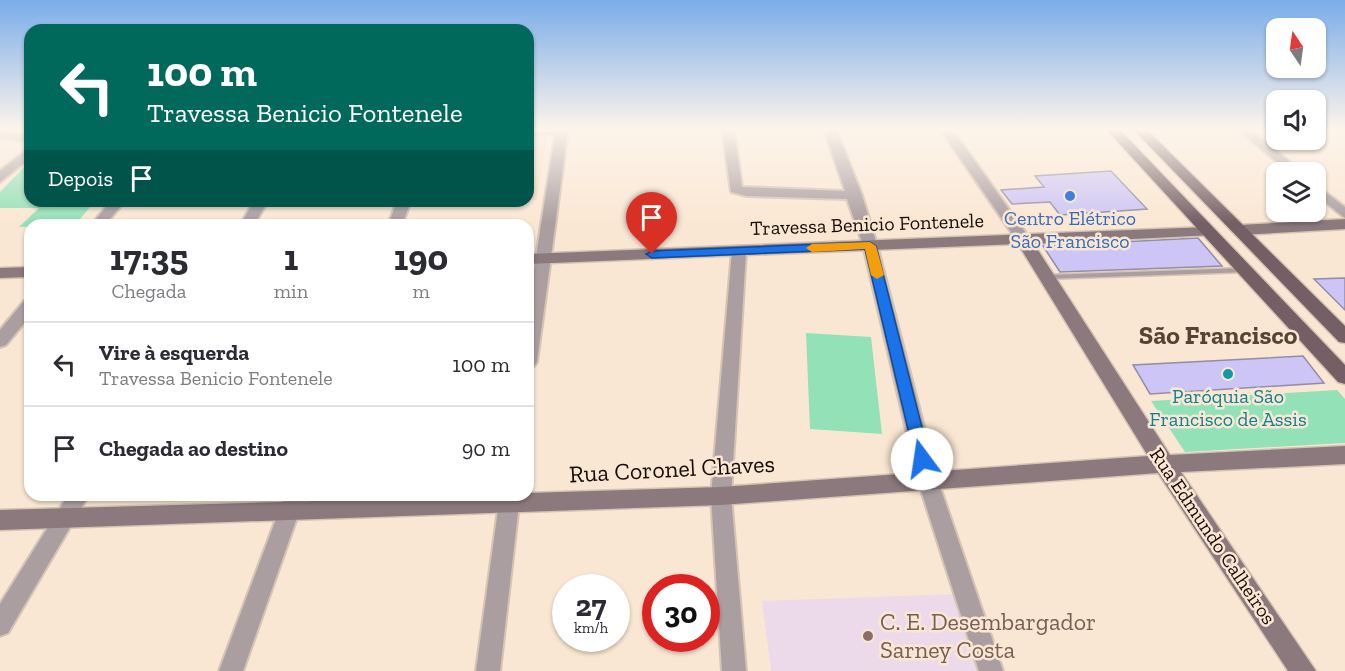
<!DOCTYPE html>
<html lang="pt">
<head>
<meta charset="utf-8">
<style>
  :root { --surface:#fff; --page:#f7f7f7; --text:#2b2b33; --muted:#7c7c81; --line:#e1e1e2 }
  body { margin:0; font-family:"Zilla Slab",serif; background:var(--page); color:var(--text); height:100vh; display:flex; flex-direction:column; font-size:22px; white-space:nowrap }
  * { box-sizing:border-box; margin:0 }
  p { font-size:20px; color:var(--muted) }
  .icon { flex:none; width:33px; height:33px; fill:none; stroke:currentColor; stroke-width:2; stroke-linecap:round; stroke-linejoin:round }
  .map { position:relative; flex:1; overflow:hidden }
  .drawer { position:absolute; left:24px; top:219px; width:510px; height:282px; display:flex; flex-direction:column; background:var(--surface); border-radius:18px; box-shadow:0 2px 4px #0004 }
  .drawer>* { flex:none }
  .banner { position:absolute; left:24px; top:24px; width:510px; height:183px; border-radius:18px; box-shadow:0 2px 4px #0004; background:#00695c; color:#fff; overflow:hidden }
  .needle { width:39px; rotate:347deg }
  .fabs { position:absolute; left:1266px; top:18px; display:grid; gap:12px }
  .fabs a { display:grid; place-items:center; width:60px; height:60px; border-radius:12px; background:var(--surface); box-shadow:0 2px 4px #0004; font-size:30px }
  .speed { position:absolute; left:552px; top:574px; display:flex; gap:12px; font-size:30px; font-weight:700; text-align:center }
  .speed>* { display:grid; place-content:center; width:78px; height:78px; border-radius:50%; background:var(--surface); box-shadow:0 2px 4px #0004; line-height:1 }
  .speed small { font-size:15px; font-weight:400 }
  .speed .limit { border:9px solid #d22; background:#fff; color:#111 }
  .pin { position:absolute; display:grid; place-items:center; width:51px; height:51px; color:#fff; margin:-62px -26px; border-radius:50% 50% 50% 0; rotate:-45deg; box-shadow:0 0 6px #0007 }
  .pin .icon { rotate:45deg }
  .me { position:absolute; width:66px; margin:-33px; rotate:346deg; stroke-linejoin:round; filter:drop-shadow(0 0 4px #0008) }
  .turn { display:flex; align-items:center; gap:21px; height:126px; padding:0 24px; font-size:27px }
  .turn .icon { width:78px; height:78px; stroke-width:2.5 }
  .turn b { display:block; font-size:42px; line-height:51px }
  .then { display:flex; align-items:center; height:57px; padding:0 24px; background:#0003; gap:12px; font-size:22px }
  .eta { display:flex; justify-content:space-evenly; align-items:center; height:102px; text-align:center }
  .eta b { font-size:36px; font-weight:800; line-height:42px }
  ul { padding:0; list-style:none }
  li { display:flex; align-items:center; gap:18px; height:84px; padding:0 24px; border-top:2px solid var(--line) }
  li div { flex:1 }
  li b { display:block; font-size:22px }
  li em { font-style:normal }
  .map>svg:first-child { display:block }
  .built { fill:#f6ddc3 }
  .education { fill:#ecdaea }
  .green { fill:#93e1b6 }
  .building { fill:#ccc5f6; stroke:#918ea5; stroke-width:1.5 }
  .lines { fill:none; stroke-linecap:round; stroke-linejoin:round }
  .lane-casing { stroke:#d5c4b3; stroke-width:3 }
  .street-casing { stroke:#d5c4b3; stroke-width:4 }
  .secondary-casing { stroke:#d5c4b3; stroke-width:3 }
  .primary-casing { stroke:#d5c4b3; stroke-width:3 }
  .lane { fill:#aa9ea1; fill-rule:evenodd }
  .street { fill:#aa9ea1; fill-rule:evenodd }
  .secondary { fill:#8b797d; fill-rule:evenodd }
  .primary { fill:#745f64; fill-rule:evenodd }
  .route { fill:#1a73e8; stroke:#114b97; stroke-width:1.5 }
  .slow { fill:#f59e0b }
  .shop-dot { fill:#3f7fe0; stroke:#fae7d3; stroke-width:2 }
  .culture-dot { fill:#0f9aa8; stroke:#fae7d3; stroke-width:2 }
  .education-dot { fill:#8d6e63; stroke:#fae7d3; stroke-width:2 }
  .labels { text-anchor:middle; stroke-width:5; stroke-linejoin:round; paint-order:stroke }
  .shop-label { font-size:20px; fill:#366cbe; stroke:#fae7d3 }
  .street-label { font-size:20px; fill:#150e08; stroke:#fae7d3 }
  .culture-label { font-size:20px; fill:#0d838f; stroke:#fae7d3 }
  .near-street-label { font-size:24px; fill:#150e08; stroke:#fae7d3 }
  .near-education-label { font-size:24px; fill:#785e54; stroke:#fae7d3; text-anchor:start }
  .district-label { font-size:26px; font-weight:bold; fill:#544434; stroke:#fae7d3 }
</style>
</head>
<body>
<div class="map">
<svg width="1345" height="671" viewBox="0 0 1345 671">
  <rect width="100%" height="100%" fill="#fae7d3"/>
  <!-- built -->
  <path class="built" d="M528,135H547L537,200H528Z"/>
  <!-- education -->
  <path class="education" d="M956,594L980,671H771L762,601Z"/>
  <!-- green -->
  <path class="green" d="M30,161V201H95L75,225L19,227L39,208H0V192Z
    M806,333L871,337L882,434L810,429Z
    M1337,390L1345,399V443L1185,452L1151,401Z"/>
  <!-- building -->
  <path class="building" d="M1111,171L1147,209L1060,215L1050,202L1012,204L1001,190L1044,187L1035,176Z
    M1198,238L1222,266L1060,272L1043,246Z
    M1345,278V310L1314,279Z
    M1303,356L1324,383L1150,394L1133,365Z"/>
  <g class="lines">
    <defs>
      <path id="lane" d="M562,131L564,132V134L528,136V132Z
        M1244,268L1248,270L1247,272L1046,279L1042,277L1046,275Z"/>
      <path id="street" d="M556,129H568L537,362L534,366L528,368V308Z
        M722,129H734L742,187L845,191L824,129H836L862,195L877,245L938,481L1003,671H979L918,481L863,245L847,199L747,196L731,192Z
        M940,129H952L1030,239L1028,242H1018Z
        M1237,129H1250L1302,172H1289Z
        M0,130L30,134V142L0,138Z
        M30,147V158L0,182V171Z
        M1316,185L1345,207V218L1316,195Z
        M111,201H125L105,225H91Z
        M254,201H268L254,225H240Z
        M397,201H411L402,225H388Z
        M739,246L746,251L731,496L746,671H722L711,496L732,251Z
        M30,300V316L6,345L0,347V330L24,301Z
        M68,495H89L8,633L0,636V604Z
        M285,495H305L243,671H219Z
        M500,495H520L500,671H476Z"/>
      <path id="secondary" d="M1345,219V229L1239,235L1231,230L1239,225Z
        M1208,227L1213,229L1216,232L1213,235L1034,244L1170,455L1345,446V464L1181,472L1316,671H1288L1158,473L721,505L0,530V510L528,495V493L721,487L1148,456L1018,244L528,264V254Z
        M30,267V277L0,278V268Z"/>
      <path id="primary" d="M1106,129H1119L1345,365V384L1338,382Z
        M1133,129H1146L1345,326V343L1339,342Z"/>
    </defs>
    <!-- lane casing -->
    <use href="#lane" class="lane-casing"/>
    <!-- street casing -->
    <use href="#street" class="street-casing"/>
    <!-- secondary casing -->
    <use href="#secondary" class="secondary-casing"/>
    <!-- primary casing -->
    <use href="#primary" class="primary-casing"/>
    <!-- lane -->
    <use href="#lane" class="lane"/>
    <!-- street -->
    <use href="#street" class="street"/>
    <!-- secondary -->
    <use href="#secondary" class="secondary"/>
    <!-- primary -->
    <use href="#primary" class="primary"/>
  </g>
  <!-- sky -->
  <linearGradient id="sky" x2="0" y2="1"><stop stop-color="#7aade9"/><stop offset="0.58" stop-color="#fdf4eb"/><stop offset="1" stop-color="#fdf4eb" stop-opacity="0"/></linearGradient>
  <rect width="1345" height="223" fill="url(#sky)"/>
  <!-- route -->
  <path class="route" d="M870,242L876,246L930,459L928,464H917L915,459L865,249L652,258L646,254L652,251Z"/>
  <!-- slow -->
  <path class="slow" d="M870,242L876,246L884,275L877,279L871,275L865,249L812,252L806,248L812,244Z"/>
  <!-- markers -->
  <circle class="shop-dot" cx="1070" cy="196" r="6"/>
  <circle class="culture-dot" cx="1228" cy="374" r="6"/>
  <circle class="education-dot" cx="868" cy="636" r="6"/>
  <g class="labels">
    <!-- shop labels -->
    <g class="shop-label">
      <text x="1070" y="225">Centro Elétrico<tspan x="1070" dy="23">São Francisco</tspan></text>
    </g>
    <!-- street labels -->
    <g class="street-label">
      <text transform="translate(867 224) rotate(-2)" y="7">Travessa Benicio Fontenele</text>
      <text transform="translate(1213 536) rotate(56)" y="7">Rua Edmundo Calheiros</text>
    </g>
    <!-- culture labels -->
    <g class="culture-label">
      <text x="1228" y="403">Paróquia São<tspan x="1228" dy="23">Francisco de Assis</tspan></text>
    </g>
    <!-- near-street labels -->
    <g class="near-street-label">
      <text transform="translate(672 469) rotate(-3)" y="8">Rua Coronel Chaves</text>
    </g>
    <!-- near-education labels -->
    <g class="near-education-label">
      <text x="880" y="630">C. E. Desembargador<tspan x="880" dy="28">Sarney Costa</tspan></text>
    </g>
    <!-- district labels -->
    <g class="district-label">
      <text x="1218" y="344">São Francisco</text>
    </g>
  </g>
</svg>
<div class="fabs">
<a><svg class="needle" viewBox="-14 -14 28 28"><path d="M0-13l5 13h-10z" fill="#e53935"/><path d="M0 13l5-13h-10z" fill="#7c7c81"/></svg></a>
<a><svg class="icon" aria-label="sound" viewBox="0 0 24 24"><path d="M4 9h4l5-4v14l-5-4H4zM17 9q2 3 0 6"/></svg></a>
<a><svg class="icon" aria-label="layers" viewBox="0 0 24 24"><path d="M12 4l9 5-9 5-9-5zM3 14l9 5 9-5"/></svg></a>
</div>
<div class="speed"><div>27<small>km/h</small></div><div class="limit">30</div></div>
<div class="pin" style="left:652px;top:254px;background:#d93025"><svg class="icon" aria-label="arrive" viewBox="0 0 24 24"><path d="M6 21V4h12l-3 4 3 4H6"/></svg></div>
<svg class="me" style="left:922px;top:459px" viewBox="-20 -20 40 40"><circle r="19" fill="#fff"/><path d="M0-13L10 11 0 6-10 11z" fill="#1a73e8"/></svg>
<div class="banner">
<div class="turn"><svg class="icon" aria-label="left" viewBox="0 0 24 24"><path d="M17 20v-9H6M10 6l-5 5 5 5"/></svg><div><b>100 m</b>Travessa Benicio Fontenele</div></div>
<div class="then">Depois<svg class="icon" aria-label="arrive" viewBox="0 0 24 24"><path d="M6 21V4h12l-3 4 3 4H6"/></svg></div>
</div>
<section class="drawer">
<div class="eta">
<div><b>17:35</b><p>Chegada</p></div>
<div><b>1</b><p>min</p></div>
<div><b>190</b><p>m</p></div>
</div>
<ul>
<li><svg class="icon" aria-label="left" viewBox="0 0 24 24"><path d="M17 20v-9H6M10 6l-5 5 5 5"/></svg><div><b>Vire à esquerda</b><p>Travessa Benicio Fontenele</p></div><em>100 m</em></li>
<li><svg class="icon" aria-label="arrive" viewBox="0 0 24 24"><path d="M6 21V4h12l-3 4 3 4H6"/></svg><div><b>Chegada ao destino</b></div><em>90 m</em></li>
</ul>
</section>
</div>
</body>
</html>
